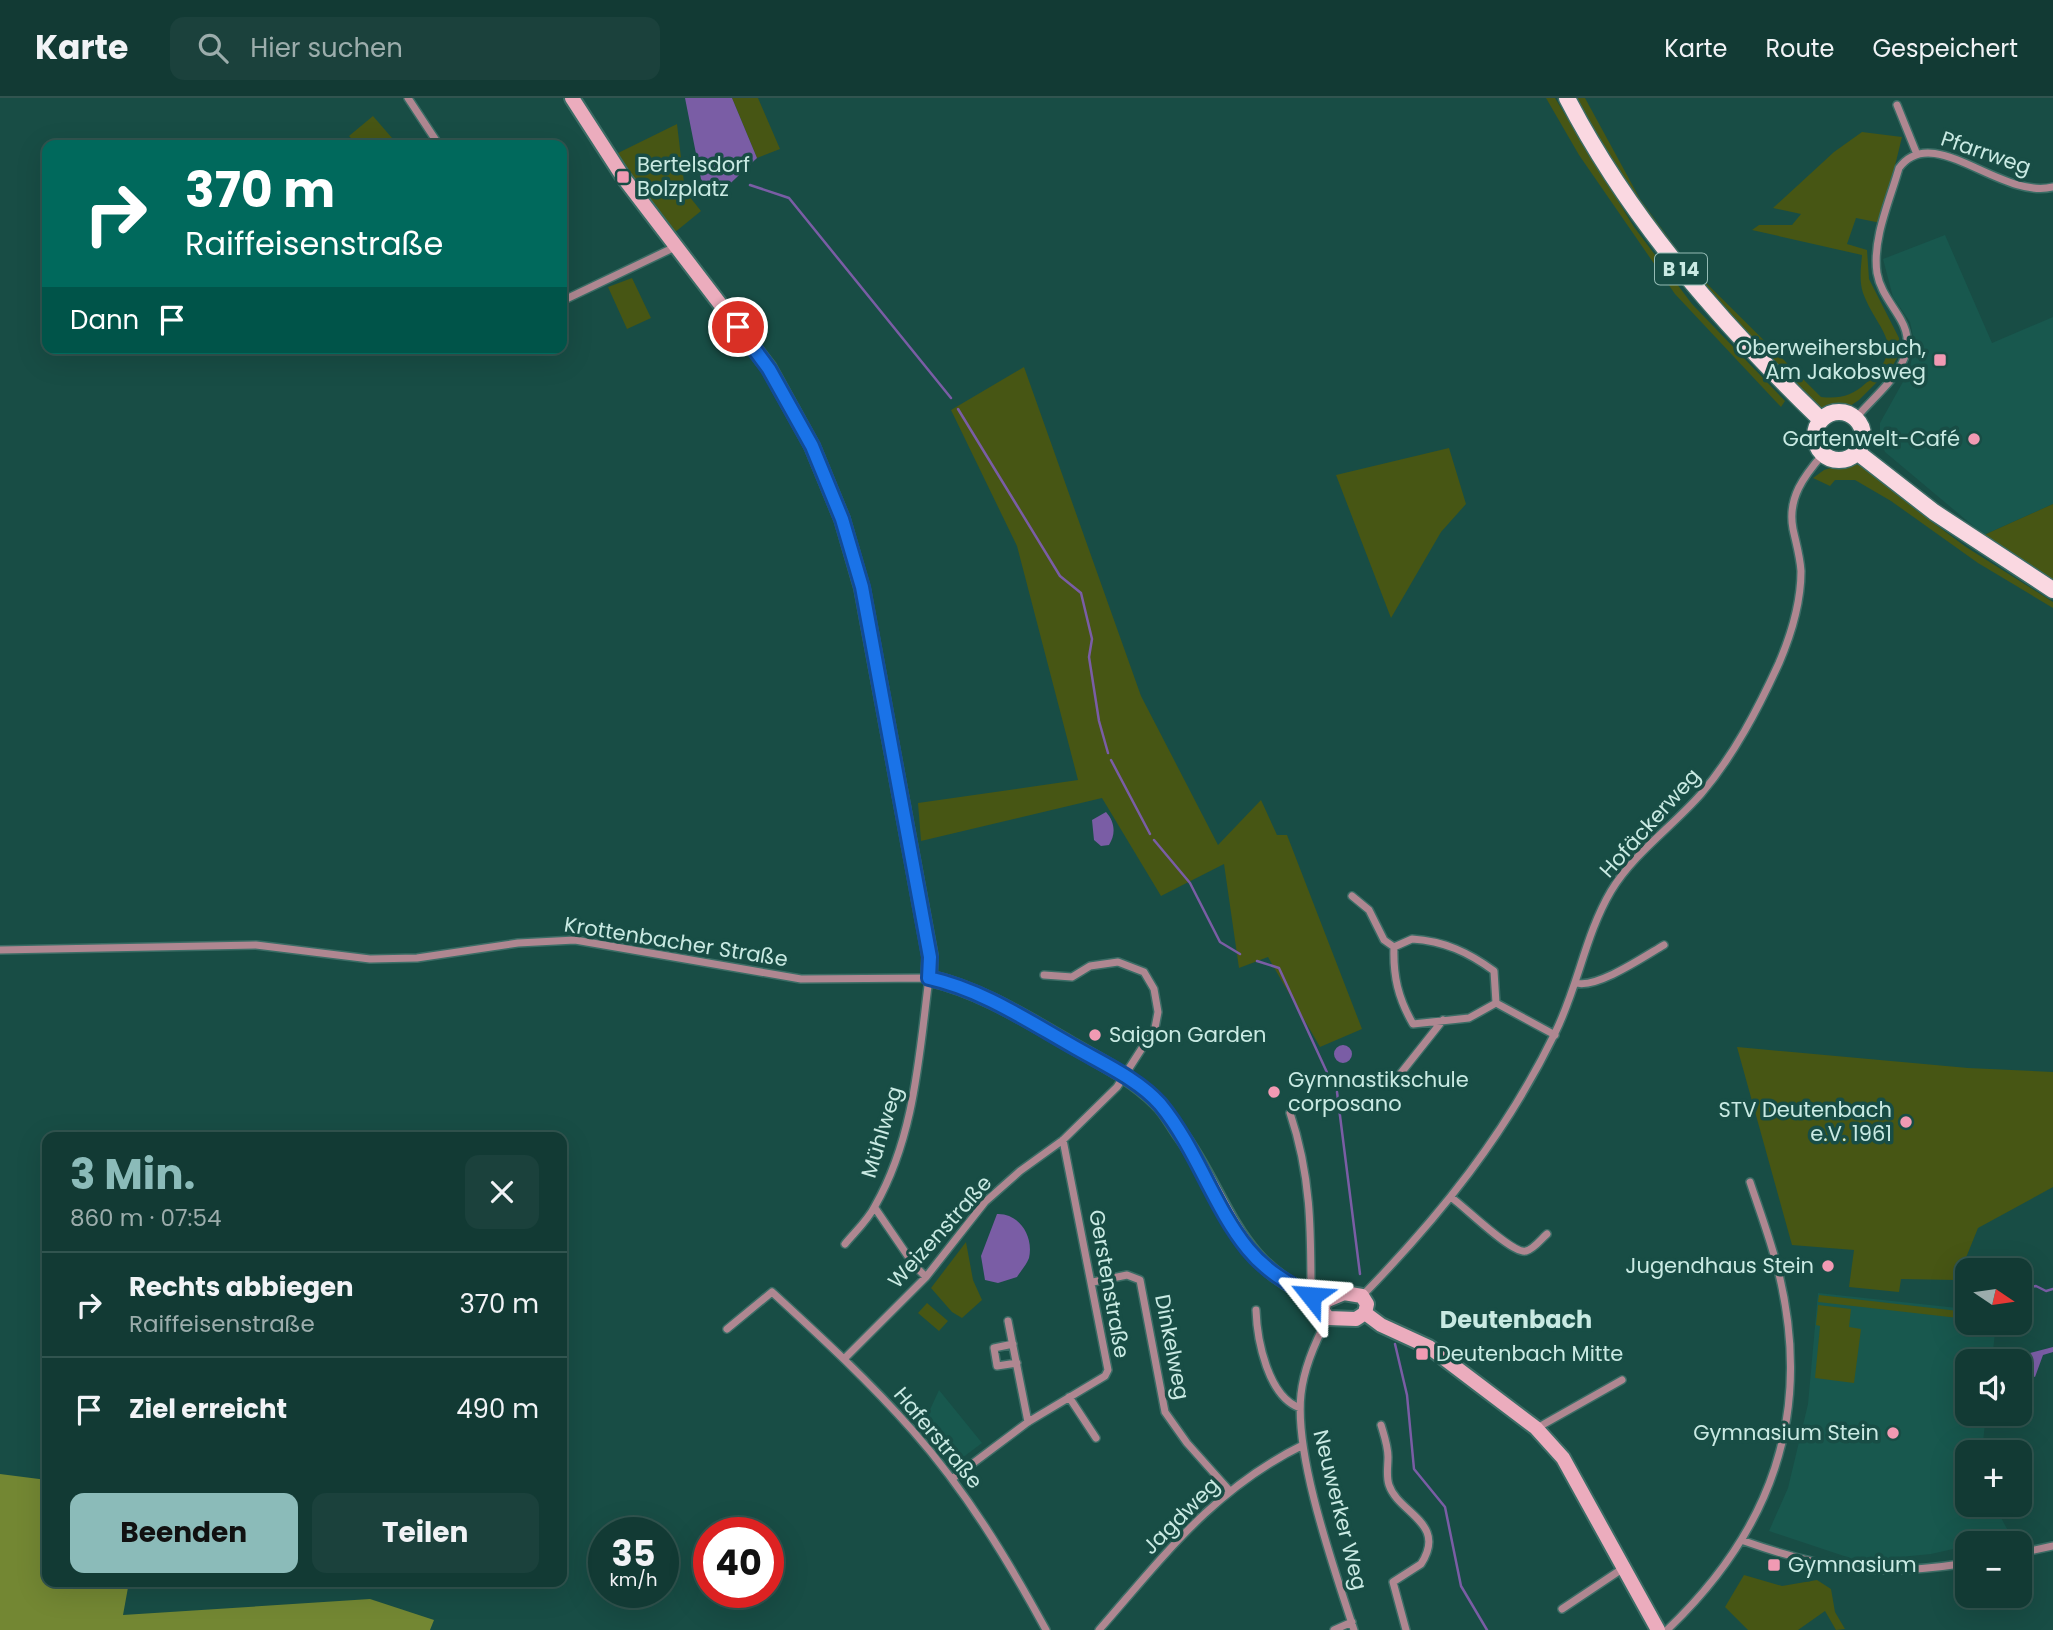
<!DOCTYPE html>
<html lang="de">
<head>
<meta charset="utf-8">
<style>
  :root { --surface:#123a34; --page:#1b413c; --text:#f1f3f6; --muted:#9cadac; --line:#31544f; --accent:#8bbbb9 }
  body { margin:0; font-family:Poppins,sans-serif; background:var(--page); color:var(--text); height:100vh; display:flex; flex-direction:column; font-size:26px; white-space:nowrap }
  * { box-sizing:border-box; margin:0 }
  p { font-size:23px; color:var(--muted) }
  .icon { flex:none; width:38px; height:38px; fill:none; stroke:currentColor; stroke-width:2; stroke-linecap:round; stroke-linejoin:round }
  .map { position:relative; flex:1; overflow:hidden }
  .side { position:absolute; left:42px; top:1034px; width:525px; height:455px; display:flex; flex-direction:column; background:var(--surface); border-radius:14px; box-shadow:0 7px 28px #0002,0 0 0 2px var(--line) }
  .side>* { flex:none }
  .hud { position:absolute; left:42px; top:42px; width:525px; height:214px; border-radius:14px; box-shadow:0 7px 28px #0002,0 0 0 2px var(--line); background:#00695c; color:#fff; overflow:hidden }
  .needle { width:46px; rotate:103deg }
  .fabs { position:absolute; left:1955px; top:1160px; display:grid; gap:14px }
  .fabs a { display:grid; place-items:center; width:77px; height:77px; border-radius:14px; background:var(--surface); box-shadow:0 7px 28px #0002,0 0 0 2px var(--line); font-size:35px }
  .speed { position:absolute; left:588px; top:1419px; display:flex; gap:14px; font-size:35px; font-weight:700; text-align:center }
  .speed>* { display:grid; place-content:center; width:91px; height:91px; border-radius:50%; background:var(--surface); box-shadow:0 7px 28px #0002,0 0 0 2px var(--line); line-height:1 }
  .speed small { font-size:18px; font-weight:400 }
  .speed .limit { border:10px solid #d22; background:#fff; color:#111 }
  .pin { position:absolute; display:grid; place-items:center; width:60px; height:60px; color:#fff; margin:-30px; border:4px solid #fff; border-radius:50%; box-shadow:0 2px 7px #0007 }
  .me { position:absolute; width:77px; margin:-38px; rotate:298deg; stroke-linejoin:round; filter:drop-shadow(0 0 5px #0008) }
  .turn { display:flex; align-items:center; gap:24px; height:147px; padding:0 28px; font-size:32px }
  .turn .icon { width:91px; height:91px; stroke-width:2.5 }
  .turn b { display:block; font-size:49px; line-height:60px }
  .then { display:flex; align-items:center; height:66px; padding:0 28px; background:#0003; gap:14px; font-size:26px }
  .round { display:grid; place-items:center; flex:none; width:74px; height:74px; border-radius:14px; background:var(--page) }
  .headline { display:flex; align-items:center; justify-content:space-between; height:119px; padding:0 28px }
  h1 { font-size:42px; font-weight:700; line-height:52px; color:var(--accent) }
  .cta { display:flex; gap:14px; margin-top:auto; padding:14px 28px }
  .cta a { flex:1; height:80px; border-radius:14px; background:var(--accent); color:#111; font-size:28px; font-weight:700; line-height:80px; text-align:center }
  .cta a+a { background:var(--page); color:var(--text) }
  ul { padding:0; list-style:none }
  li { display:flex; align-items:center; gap:21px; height:105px; padding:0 28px; border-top:2px solid var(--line) }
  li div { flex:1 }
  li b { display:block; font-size:26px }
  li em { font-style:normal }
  header { display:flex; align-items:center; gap:42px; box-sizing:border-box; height:98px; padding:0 35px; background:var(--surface); border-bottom:2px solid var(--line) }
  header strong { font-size:33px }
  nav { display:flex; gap:38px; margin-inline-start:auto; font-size:24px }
  .search { width:490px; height:63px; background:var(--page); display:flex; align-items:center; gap:18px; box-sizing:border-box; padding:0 24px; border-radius:14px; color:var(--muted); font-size:26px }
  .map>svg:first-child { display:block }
  .built { fill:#18584e }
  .green { fill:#475614 }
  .forest { fill:#738733 }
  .water { fill:#7a5da5 }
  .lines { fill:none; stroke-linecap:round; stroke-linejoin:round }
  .stream { stroke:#7a5da5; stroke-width:2.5 }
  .street-casing { stroke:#3b6c65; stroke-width:10 }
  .secondary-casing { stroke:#3b6c65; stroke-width:18 }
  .primary-casing { stroke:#3b6c65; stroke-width:19 }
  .street { stroke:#af8791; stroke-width:7 }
  .secondary { stroke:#ebacbd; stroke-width:14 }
  .primary { stroke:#fad8e1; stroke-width:16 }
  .route-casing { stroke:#114b97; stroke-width:18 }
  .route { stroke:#1a73e8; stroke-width:12 }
  .poi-dot { fill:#f19ab3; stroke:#184d45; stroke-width:2.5 }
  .labels { text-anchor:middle; stroke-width:7; stroke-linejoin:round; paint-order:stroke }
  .shield { fill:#184d45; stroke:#94bbb4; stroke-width:2 }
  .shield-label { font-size:19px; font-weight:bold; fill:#c9eae3 }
  .street-label { font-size:21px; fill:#c9eae3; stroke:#184d45 }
  .poi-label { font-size:21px; fill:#c9eae3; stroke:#184d45; text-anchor:start }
  .quarter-label { font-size:24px; font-weight:bold; fill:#c9eae3; stroke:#184d45 }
</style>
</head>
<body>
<header>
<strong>Karte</strong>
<div class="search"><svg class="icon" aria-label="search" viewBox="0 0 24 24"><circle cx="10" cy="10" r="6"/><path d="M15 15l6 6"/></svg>Hier suchen</div>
<nav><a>Karte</a><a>Route</a><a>Gespeichert</a></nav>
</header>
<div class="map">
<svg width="2053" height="1532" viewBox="0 0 2053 1532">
  <rect width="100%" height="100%" fill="#184d45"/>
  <!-- built -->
  <path class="built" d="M1945,137L1992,245L2053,219V406L1984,437L1885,354L1880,339V325L1909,273L1915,247L1910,224L1893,199L1883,161Z
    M1818,1195L1967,1211V1225H1996L1992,1263L1967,1264V1316H1986L1982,1354H1967V1407H1994L2011,1438L1931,1456L1859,1463L1769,1433L1788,1390L1808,1306Z
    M939,1292L982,1345L954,1366L923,1327Z"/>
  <!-- green -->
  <path class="green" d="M732,0H758L780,51L757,60Z
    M1546,0H1555L1634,129L1692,206L1785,303L1781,309L1675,196L1579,57Z
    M1573,0H1585L1640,101L1690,169L1821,299C1840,301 1852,298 1866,285C1909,246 1878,235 1863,195C1859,183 1861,169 1862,157L1752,132L1759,127H1792L1801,116L1773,110L1834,54L1862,34L1902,39L1881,125L1856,120L1847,146L1867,152L1869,181L1899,240L1898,258L1892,269L1859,302L1847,310L1829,313L1817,309L1751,248L1644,121Z
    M373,18L392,40L384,47H357L349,38Z
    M677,26L685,93L701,113L674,135L616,56Z
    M632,180L651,220L627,231L608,189Z
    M1024,269L1141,598L1218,747L1261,702L1277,737H1287L1362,931L1320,949L1268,859L1239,870L1224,766L1161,798L1102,700L921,743L918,705L1078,682L1017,448L951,312Z
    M1449,350L1466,406L1441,434L1391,520L1336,377Z
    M1847,365L1860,367L1882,382L1916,412L1966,449L2053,504V510L1978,465L1891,403L1855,382H1835L1830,388L1813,380L1824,372Z
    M2053,406V483L1984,437Z
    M1737,949L1968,970L2053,974V1089L1978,1130L1957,1182L1901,1181L1899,1194L1849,1189L1854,1152L1792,1147Z
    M966,1144L973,1182L982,1202L962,1220L952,1214L931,1190Z
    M1819,1197L1967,1214V1221L1818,1204Z
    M927,1205L948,1223L939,1233L918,1215Z
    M1818,1207L1851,1211L1849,1229L1861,1231L1854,1285L1815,1280L1820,1228L1816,1227Z
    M1744,1477L1782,1488L1817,1482L1831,1491L1835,1514L1845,1531L1836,1532L1825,1513L1798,1532H1748L1725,1509Z"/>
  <!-- forest -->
  <path class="forest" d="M0,1376L47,1382V1484H129L123,1517L370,1501L434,1522L430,1532H0Z"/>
  <!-- water -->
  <path class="water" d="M685,0H732L757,60L715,100L701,81Z
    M1106,714C1115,724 1116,736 1109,747L1101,748L1094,742L1092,722Z
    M1334 956a9 9 0 1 1 18 0a9 9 0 1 1-18 0Z
    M997,1116C1019,1115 1034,1138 1029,1160C1027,1166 1020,1174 1017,1179L998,1185L985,1182L981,1158Z
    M2053,1249V1254L2043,1257L2035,1279L2026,1275V1256Z"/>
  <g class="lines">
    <!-- stream -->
    <path class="stream" d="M750,87L789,100L951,300
      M958,311L1060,478L1081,495L1092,541L1089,559L1099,623L1108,655
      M1111,662L1150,736
      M1154,742L1190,785L1220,844L1240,856
      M1257,863L1279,870L1330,981
      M1337,994L1360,1176
      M2025,1190L2036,1188L2046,1193L2053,1191
      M1395,1246L1407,1297L1414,1371L1445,1409L1461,1488L1487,1532"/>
    <defs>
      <path id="street" d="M408,0L439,47
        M1897,7L1916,54
        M562,203L675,149
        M1856,320C1879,292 1924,262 1901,222C1892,206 1880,193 1877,175C1872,141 1890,102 1899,70C1933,23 2000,102 2053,89
        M1352,798L1369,812L1384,842L1394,849
        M1412,841C1444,843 1468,854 1494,873L1496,905L1469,920L1413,926C1398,900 1393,878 1394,849Z
        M0,852L256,847L370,861L417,860L518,845L575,842L801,881L929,880C919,957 915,1038 875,1108C868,1122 855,1134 845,1146
        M1576,885C1597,891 1645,858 1664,847
        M1496,905L1555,937
        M1397,980L1443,922
        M1290,1015C1311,1077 1311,1131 1311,1197
        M1452,1100C1466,1110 1513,1157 1526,1153C1534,1151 1541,1141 1547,1136
        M875,1110L914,1167L926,1179
        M1093,1184L1127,1177L1140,1182L1165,1314L1187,1345L1229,1392
        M1362,1198C1440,1118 1506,1036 1555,935C1578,889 1585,837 1611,793C1634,755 1672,729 1701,696C1734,657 1758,611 1779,565C1791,537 1801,504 1801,473C1800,458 1796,445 1793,431C1787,400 1804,378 1823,356
        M1256,1212C1257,1242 1268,1299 1300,1310
        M1328,1220C1315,1244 1304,1269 1301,1296C1294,1358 1334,1470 1354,1532
        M1008,1223L1028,1324
        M727,1231L772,1194C821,1239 869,1283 913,1333C966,1393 1008,1462 1046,1532
        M1013,1246L994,1250L997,1268L1017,1265
        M845,1260L926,1179L985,1104L1020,1073L1063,1042L1117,989L1155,930L1158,914L1154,891L1144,874L1118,864L1090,868L1072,879L1044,877
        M1069,1299L1096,1340
        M1381,1327C1384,1337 1388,1348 1388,1359C1388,1369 1386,1378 1389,1387C1398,1415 1448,1425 1421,1466L1393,1484L1406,1532
        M1537,1330L1622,1282
        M952,1381L1028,1324L1105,1278L1108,1272L1063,1042
        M1744,1443C1829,1473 1878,1479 1967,1465
        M2020,1455L2053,1448
        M1562,1511L1622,1471
        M1099,1532C1163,1459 1213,1391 1303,1347
        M1334,1532L1352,1524
        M1667,1532C1771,1433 1813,1318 1779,1176C1772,1145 1760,1114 1750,1084"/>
      <path id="secondary" d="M572,0L623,79L769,270L812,348L842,421L862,490L930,858L929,880C980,892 1023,919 1068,945C1099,963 1132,979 1157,1004C1166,1012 1172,1024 1179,1034C1229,1103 1234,1171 1325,1203
        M1344,1195L1362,1198L1367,1206L1365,1215L1356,1221L1328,1220L1322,1212L1325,1203Z
        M1365,1215L1381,1227L1429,1249L1536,1330L1563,1360L1658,1532"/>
      <path id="primary" d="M1567,0C1630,122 1723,227 1821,322
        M1815 338a24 24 0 1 1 48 0a24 24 0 1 1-48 0Z
        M1857,354L1934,414L2053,492"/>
    </defs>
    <!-- street casing -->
    <use href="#street" class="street-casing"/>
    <!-- secondary casing -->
    <use href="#secondary" class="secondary-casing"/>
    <!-- primary casing -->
    <use href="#primary" class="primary-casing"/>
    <!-- street -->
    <use href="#street" class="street"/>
    <!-- secondary -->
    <use href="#secondary" class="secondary"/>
    <!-- primary -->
    <use href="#primary" class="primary"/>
  </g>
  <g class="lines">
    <defs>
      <path id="route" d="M738,229L769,271L812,348L842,421L862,489L930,859L929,880C983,892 1028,923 1076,950C1104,966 1139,982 1160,1006C1197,1051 1213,1108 1248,1151C1265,1172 1287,1185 1311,1198"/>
    </defs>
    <!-- route casing -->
    <use href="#route" class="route-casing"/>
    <!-- route -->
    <use href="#route" class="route"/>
  </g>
  <!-- markers -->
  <g class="poi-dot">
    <rect x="616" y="72" width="14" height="14" rx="3.5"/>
    <rect x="1933" y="255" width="14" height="14" rx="3.5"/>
    <circle cx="1974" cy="341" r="7"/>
    <circle cx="1095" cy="937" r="7"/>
    <circle cx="1274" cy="994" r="7"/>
    <circle cx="1906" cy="1024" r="7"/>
    <circle cx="1828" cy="1168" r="7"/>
    <rect x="1415" y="1249" width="14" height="14" rx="3.5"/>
    <circle cx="1893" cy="1335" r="7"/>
    <rect x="1767" y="1460" width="14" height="14" rx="3.5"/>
  </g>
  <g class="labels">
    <!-- shield labels -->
    <rect class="shield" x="1655" y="155.5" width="52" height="31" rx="5"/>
    <g class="shield-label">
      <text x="1681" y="178">B 14</text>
    </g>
    <!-- street labels -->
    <g class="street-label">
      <text transform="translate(1986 55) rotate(19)" y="7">Pfarrweg</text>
      <text transform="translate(1650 725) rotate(-48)" y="7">Hofäckerweg</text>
      <text transform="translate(676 844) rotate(9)" y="7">Krottenbacher Straße</text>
      <text transform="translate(882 1034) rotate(-73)" y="7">Mühlweg</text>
      <text transform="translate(940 1134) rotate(-48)" y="7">Weizenstraße</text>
      <text transform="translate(1109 1186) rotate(80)" y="7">Gerstenstraße</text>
      <text transform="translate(1172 1249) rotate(79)" y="7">Dinkelweg</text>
      <text transform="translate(938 1340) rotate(50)" y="7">Haferstraße</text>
      <text transform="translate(1340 1412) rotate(76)" y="7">Neuwerker Weg</text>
      <text transform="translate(1181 1418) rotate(-45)" y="7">Jagdweg</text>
    </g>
    <!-- poi labels -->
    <g class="poi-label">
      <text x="637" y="74">Bertelsdorf<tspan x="637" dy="24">Bolzplatz</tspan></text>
      <text x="1926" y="257" text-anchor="end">Oberweihersbuch,<tspan x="1926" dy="24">Am Jakobsweg</tspan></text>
      <text x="1960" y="348" text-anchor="end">Gartenwelt-Café</text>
      <text x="1109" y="944">Saigon Garden</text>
      <text x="1288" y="989">Gymnastikschule<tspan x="1288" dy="24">corposano</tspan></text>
      <text x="1892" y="1019" text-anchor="end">STV Deutenbach<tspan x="1892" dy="24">e.V. 1961</tspan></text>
      <text x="1814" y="1175" text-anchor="end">Jugendhaus Stein</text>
      <text x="1436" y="1263">Deutenbach Mitte</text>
      <text x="1879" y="1342" text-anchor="end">Gymnasium Stein</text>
      <text x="1788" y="1474">Gymnasium</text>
    </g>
    <!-- quarter labels -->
    <g class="quarter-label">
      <text x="1516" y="1230">Deutenbach</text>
    </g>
  </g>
</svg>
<div class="fabs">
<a><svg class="needle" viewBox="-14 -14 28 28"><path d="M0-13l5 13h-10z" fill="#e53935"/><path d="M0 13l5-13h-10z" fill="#9cadac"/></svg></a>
<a><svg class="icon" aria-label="sound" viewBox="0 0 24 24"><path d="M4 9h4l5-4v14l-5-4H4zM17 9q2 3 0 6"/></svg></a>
<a>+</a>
<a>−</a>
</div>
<div class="speed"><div>35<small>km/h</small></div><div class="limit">40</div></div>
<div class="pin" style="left:738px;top:229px;background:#d93025"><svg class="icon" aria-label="arrive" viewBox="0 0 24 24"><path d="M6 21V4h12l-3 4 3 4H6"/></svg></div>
<svg class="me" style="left:1311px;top:1198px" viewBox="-20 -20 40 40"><path d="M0-17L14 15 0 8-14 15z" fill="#1a73e8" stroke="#fff" stroke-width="4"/></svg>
<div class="hud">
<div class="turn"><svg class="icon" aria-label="right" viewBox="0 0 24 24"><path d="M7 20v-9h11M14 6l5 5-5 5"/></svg><div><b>370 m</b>Raiffeisenstraße</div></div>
<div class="then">Dann<svg class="icon" aria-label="arrive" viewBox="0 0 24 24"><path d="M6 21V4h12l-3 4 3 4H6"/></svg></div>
</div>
<section class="side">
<div class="headline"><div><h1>3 Min.</h1><p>860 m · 07:54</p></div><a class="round"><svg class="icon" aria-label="close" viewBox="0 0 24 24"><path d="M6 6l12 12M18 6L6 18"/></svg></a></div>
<ul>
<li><svg class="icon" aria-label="right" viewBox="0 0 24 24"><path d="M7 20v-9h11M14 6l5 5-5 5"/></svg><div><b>Rechts abbiegen</b><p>Raiffeisenstraße</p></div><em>370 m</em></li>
<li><svg class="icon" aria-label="arrive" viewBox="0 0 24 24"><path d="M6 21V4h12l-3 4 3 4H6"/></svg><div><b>Ziel erreicht</b></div><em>490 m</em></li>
</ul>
<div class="cta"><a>Beenden</a><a>Teilen</a></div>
</section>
</div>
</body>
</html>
